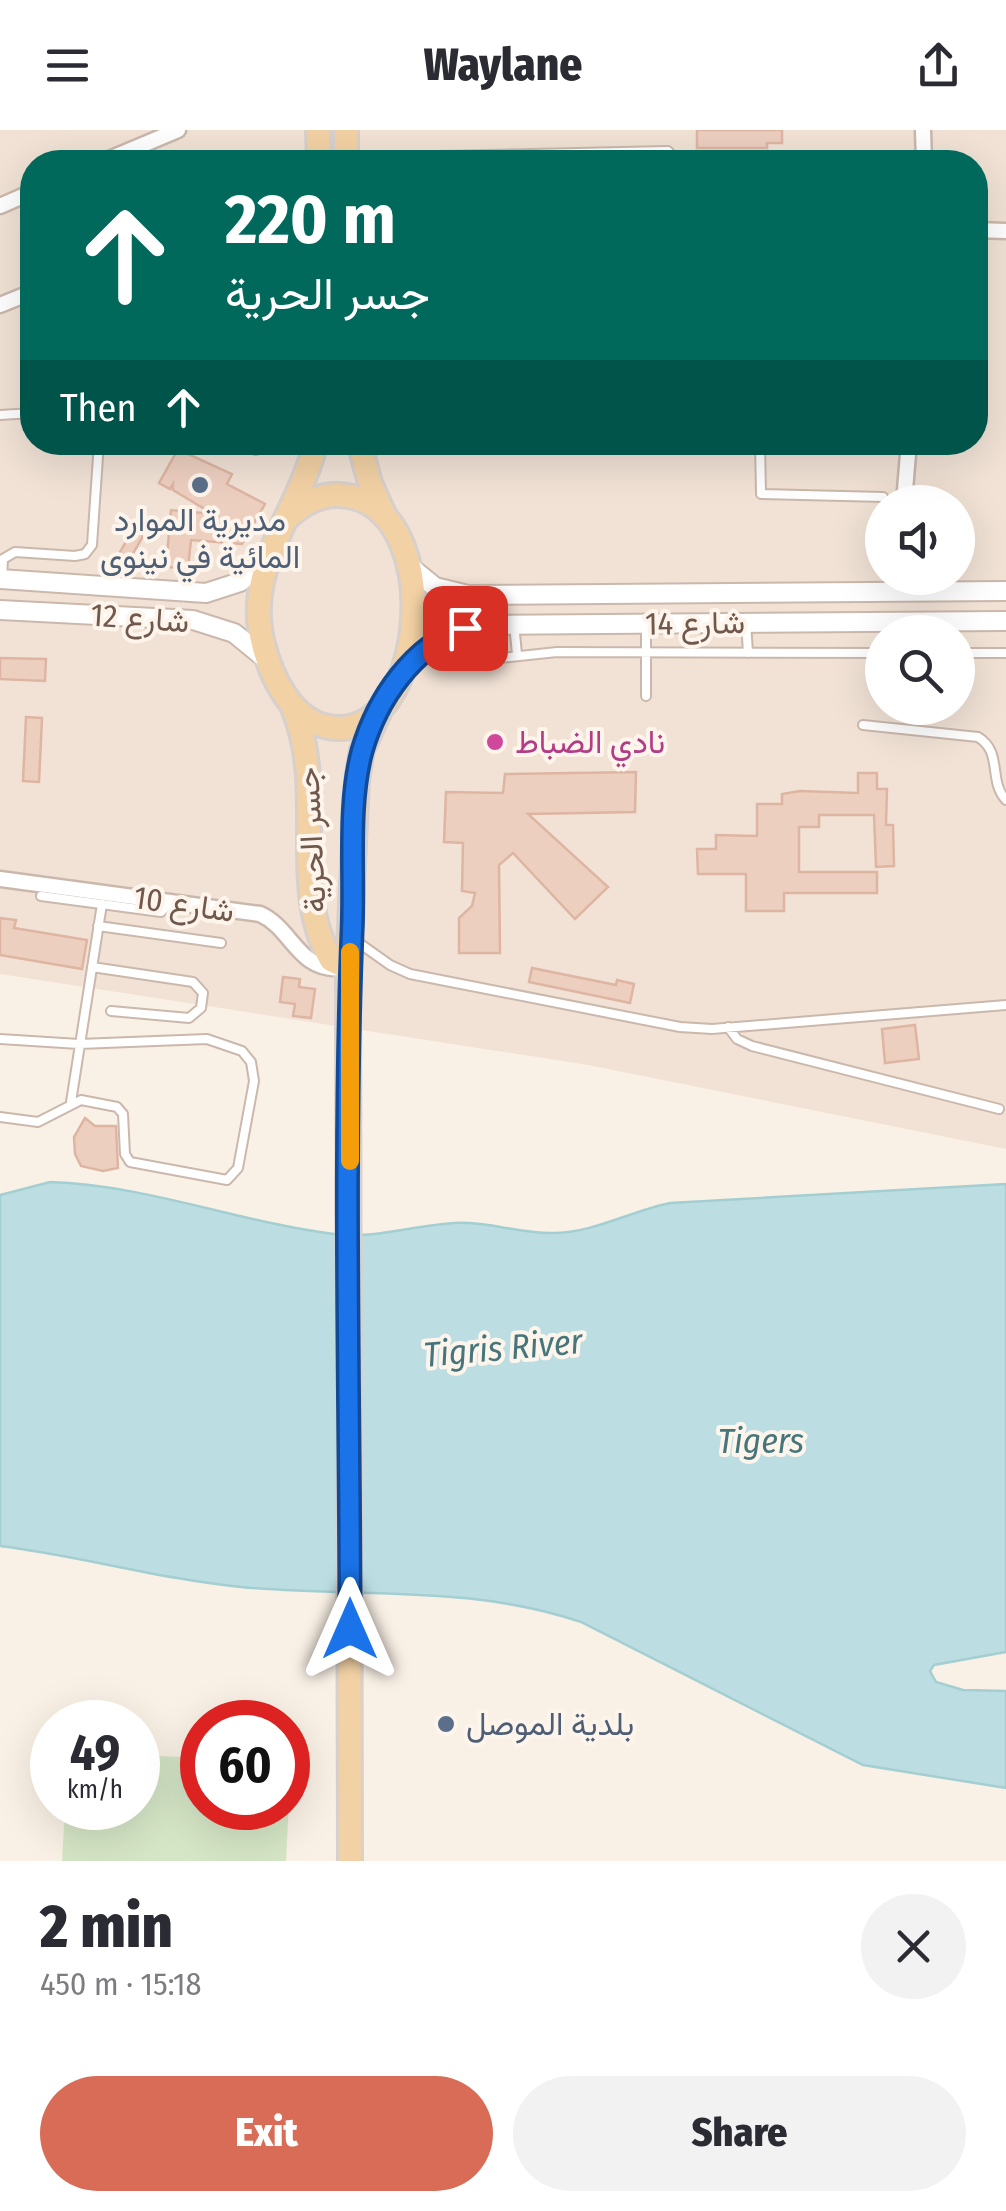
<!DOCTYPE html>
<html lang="en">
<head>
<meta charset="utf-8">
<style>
  :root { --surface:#fff; --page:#f2f2f3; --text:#2b2b33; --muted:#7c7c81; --accent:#d86c57 }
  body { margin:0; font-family:"Fira Sans Condensed",Vazirmatn,sans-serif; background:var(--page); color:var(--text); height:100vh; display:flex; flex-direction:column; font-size:38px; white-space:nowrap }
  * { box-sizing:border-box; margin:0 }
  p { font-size:32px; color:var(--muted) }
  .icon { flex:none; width:55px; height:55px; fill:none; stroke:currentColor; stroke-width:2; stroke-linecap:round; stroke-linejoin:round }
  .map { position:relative; height:1731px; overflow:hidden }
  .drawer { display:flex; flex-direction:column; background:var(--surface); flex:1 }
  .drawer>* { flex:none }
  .hud { position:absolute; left:20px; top:20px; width:968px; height:305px; border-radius:40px; box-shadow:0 10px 40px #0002; background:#00695c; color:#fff; overflow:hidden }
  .buttons { position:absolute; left:865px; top:355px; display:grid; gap:20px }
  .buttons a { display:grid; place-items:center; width:110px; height:110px; border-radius:50%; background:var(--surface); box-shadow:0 10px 40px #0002; font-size:50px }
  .speed { position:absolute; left:30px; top:1570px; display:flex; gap:20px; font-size:50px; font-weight:700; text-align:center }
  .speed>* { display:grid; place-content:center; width:130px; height:130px; border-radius:50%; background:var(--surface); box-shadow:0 10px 40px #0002; line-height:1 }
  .speed small { font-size:25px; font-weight:400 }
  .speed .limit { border:15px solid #d22; background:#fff; color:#111 }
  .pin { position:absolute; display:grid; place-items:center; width:85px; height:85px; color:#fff; margin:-42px; border-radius:20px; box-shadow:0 5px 15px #0006 }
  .me { position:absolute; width:110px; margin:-55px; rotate:0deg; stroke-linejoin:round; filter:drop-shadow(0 0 8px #0008) }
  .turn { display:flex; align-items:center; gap:35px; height:210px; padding:0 40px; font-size:45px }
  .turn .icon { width:130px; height:130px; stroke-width:2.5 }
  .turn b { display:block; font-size:70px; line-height:85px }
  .then { display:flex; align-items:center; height:95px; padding:0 40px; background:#0003; gap:20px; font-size:38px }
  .round { display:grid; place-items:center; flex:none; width:105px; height:105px; border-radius:52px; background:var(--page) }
  .headline { display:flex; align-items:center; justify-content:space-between; height:170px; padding:0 40px }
  h1 { font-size:60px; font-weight:800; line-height:75px }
  .primary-button { display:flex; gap:20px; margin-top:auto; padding:20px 40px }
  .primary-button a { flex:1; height:115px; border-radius:60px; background:var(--accent); color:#fff; font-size:40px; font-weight:800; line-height:115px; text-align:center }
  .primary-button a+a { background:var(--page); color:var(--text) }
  header { display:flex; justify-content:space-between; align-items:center; height:130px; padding:0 40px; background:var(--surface); font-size:45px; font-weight:800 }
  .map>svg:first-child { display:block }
  .residential { fill:#f1e2d5; fill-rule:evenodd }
  .green { fill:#d5e6c6 }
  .water { fill:#bcdee2; stroke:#a3ced2; stroke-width:2.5 }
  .building { fill:#edcfc0; stroke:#deb5a2; stroke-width:2.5 }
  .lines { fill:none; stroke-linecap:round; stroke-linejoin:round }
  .service-casing { stroke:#cbb8ad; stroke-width:12 }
  .minor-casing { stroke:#cbb8ad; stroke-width:19 }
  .tertiary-casing { stroke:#cbb8ad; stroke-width:22 }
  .primary-casing { stroke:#d7d0cd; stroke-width:28 }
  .service { stroke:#fff; stroke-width:8 }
  .minor { stroke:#fff; stroke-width:14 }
  .tertiary { stroke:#fff; stroke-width:18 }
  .primary { stroke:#f2d1a4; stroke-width:22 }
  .route-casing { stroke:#114b97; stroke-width:25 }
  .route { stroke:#1a73e8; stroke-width:18 }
  .slow { stroke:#f59e0b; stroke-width:18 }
  .service-dot { fill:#5c6f8a; stroke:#fdf5ec; stroke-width:4 }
  .hotel-dot { fill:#d1479c; stroke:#fdf5ec; stroke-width:4 }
  .labels { text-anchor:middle; stroke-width:8; stroke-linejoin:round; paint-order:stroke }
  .service-label { font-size:32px; fill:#4e5e75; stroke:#fdf5ec }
  .street-label { font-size:32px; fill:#71584d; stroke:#fdf5ec }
  .hotel-label { font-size:32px; fill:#b23c85; stroke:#fdf5ec; text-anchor:start }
  .water-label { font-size:35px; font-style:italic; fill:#46767b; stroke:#fdf5ec }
</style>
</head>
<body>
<header><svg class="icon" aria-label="menu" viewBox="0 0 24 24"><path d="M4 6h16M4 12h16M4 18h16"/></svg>Waylane<svg class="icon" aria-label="share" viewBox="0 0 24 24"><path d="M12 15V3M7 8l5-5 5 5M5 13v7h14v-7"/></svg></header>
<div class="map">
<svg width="1006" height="1731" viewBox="0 0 1006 1731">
  <rect width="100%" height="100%" fill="#faf1e6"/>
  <!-- residential -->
  <path class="residential" d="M0,0H1006V1019L588,935L0,844ZM32,32H975V312H32ZM882,372H958V448H882ZM882,502H958V578H882Z"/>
  <!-- green -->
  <path class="green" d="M138,1625L202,1628V1678H288V1632H291L286,1731H62L65,1678H138Z"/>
  <!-- water -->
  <path class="water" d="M50,1052C147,1055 238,1092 334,1104C376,1109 414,1095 455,1093C488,1091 520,1104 553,1103C593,1103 631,1081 670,1073L1006,1054V1522L934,1535L930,1541L936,1552L963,1560L1006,1561V1658L863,1635L581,1492C469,1454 356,1468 241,1457C159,1449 81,1426 0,1416V1065Z"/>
  <!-- building -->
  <path class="building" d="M697,0H782V13H767V18H697Z
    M182,312H197L190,325L232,344L227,354L265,374L242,414L191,410L188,438L166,437L171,380L213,384L173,360V354L170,359L159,353Z
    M141,386L151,392L127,434H113Z
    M0,528L46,529L45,551L0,549Z
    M26,587L42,588L39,652L23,651Z
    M636,642L635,682L528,684L608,757L575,789L513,723L499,735L500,823H459V788L472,776L475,763L462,761L463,713L444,712L446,662L503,663L505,644Z
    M858,643H877V659H887L886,695H893L894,736L876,737L874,685H819V697H799V742H877V763H784V781H746V744H698L697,719H716V705L757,706V674H782V664L800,661L858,663Z
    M0,788L16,790L14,798L87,810L82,839L0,825Z
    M532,838L616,855L617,850L634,854L630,873L529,852Z
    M283,847L300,849L299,857L315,859L311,888L293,886L295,874L280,872Z
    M915,895L919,929L885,933L882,899Z
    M85,988L95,996H116L118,1038L103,1041L81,1036L75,1024L74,1007Z"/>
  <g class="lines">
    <defs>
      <path id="service" d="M348,28L668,21L678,32
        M0,285L32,283
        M234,312L256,320L275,312
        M760,312L761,364L883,367
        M2,449L3,429L15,422L75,426L85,424L92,415L99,312
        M746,492L748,523
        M514,494L517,524
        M958,523H1006
        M482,530L557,522L882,523
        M646,566V496
        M863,595L978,607C1003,622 988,651 1006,670
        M41,766L161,782L171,771
        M98,796L221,813
        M352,808L390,835L410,844L680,897L712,899L1006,875
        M92,837L193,852L203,863L201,878L189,888L111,881
        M728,897L737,909L752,916L999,979
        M0,909L79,914L207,909L242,921L251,932L254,951L238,1038L227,1050L130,1032L125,1024L123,984L117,977L81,970L38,992L0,987
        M71,972L102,774"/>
      <path id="minor" d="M923,0L924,32
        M102,32L178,0
        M0,76L32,62
        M975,100L1006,101
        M0,175L32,162
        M904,372L909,312
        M0,749L260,784C292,798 298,841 340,838"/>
      <path id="tertiary" d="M408,435L435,457L468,465L1006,461
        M0,449L206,463L240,452L267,428
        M0,480L193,490L234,503L267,530
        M404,541L435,511L481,495L1006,491"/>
      <path id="primary" d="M318,0L319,32
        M346,0V32
        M359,312L370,353L384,384
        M285,390C304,371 326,360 353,367C449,391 424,622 324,596C290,587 271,546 263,514C243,438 299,383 316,312
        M293,578C328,661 288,756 331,830L348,838
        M350,1731L348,838L357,650L362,620L381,578"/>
    </defs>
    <!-- service casing -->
    <use href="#service" class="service-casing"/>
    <!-- minor casing -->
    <use href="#minor" class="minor-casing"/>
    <!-- tertiary casing -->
    <use href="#tertiary" class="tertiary-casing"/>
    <!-- primary casing -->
    <use href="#primary" class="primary-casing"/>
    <!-- service -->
    <use href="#service" class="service"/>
    <!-- minor -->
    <use href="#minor" class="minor"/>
    <!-- tertiary -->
    <use href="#tertiary" class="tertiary"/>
    <!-- primary -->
    <use href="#primary" class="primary"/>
  </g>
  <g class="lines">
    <defs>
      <path id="route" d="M350,1499C350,1267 343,1033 352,802C355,744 347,677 362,621C377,569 413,516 465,498"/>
    </defs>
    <!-- route casing -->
    <use href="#route" class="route-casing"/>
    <!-- route -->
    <use href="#route" class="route"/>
    <!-- slow -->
    <path class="slow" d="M350,822V1031"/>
  </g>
  <!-- markers -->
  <g class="service-dot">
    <circle cx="200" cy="355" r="10"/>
    <circle cx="446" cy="1594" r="10"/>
  </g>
  <circle class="hotel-dot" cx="495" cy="612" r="10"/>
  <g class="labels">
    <!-- service labels -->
    <g class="service-label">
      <text x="200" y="401">مديرية الموارد<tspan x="200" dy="37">المائية في نينوى</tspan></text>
      <text x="466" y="1605" text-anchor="start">بلدية الموصل</text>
    </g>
    <!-- street labels -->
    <g class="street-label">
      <text transform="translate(140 488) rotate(4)" y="11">شارع 12</text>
      <text transform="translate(695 493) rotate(-1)" y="11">شارع 14</text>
      <text transform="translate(311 710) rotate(-93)" y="11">جسر الحرية</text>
      <text transform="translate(184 774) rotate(8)" y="11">شارع 10</text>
    </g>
    <!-- hotel labels -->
    <g class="hotel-label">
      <text x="515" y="623">نادي الضباط</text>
    </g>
    <!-- water labels -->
    <g class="water-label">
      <text transform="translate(503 1218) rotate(-5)" y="12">Tigris River</text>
      <text x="761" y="1323">Tigers</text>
    </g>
  </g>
</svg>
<div class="buttons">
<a><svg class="icon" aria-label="sound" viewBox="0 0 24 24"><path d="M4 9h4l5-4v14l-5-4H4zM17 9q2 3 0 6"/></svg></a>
<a><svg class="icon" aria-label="search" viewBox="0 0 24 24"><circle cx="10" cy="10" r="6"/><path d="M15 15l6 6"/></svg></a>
</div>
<div class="speed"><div>49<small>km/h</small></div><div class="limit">60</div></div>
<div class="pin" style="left:465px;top:498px;background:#d93025"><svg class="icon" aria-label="arrive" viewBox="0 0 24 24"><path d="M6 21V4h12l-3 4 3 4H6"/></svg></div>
<svg class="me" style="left:350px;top:1499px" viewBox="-20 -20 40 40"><path d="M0-17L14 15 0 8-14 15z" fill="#1a73e8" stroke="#fff" stroke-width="4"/></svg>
<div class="hud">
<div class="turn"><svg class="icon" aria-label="ahead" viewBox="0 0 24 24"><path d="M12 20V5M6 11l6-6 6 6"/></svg><div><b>220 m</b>جسر الحرية</div></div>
<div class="then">Then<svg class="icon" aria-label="ahead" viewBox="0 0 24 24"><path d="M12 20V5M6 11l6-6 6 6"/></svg></div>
</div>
</div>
<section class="drawer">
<div class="headline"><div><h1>2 min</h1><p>450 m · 15:18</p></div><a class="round"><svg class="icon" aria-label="close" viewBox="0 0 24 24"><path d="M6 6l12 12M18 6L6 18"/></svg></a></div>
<div class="primary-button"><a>Exit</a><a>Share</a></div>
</section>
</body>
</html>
